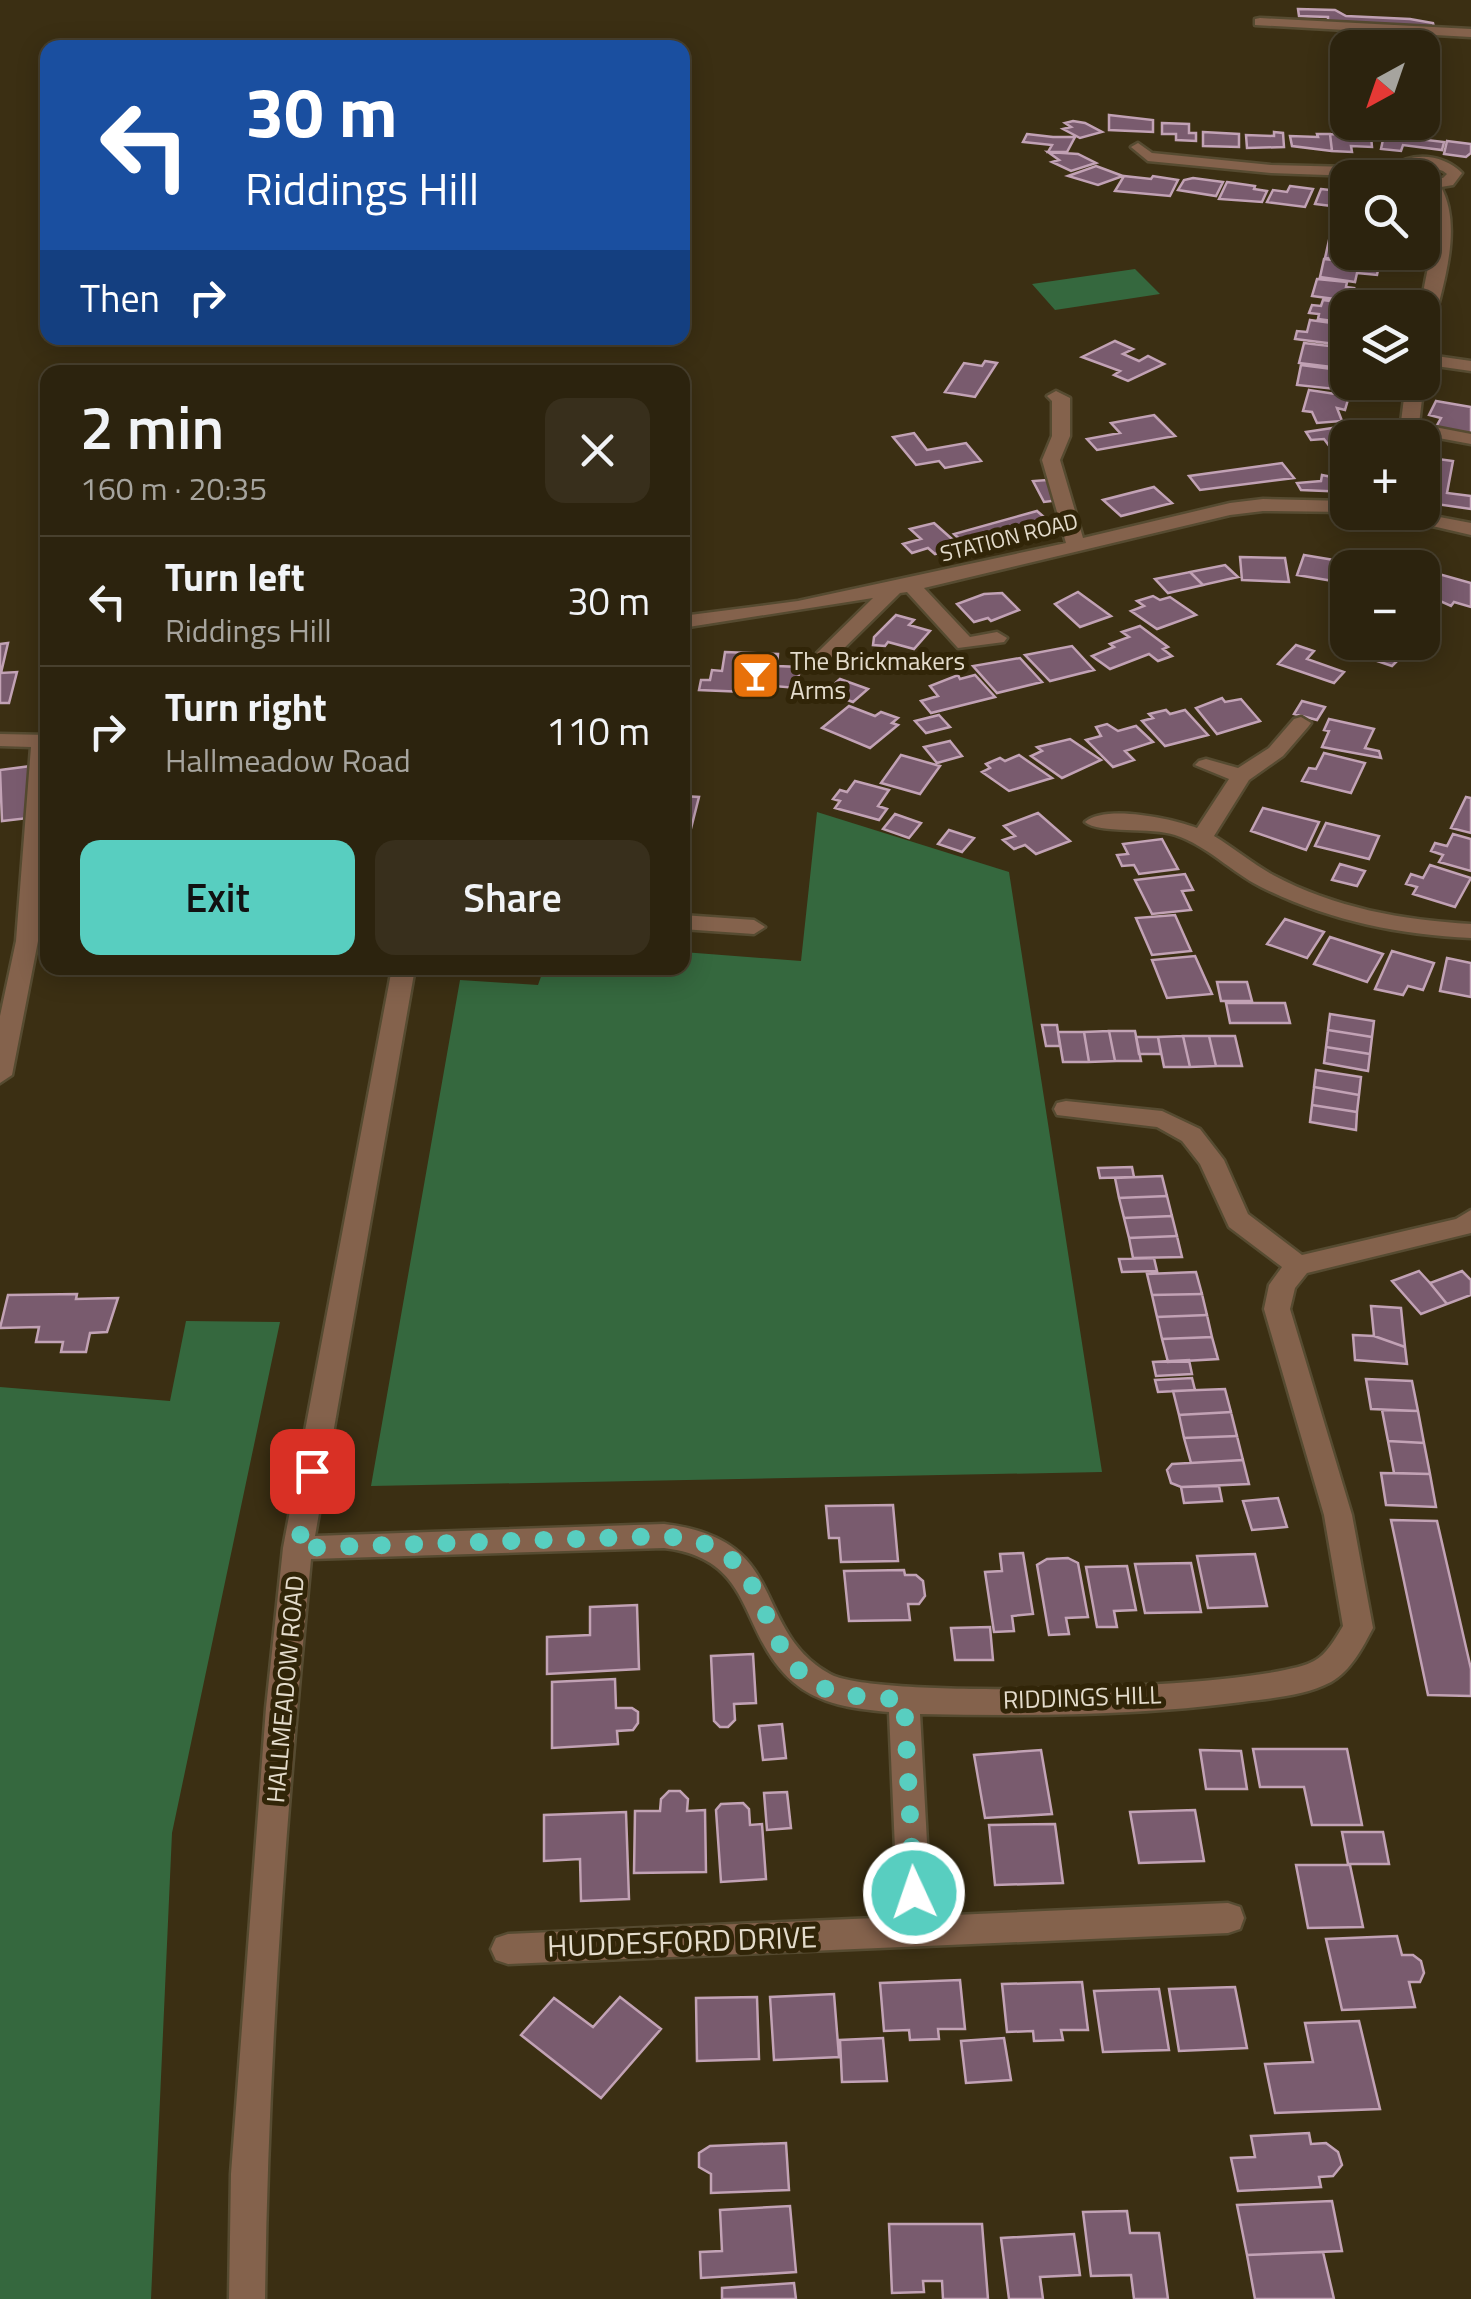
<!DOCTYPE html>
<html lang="en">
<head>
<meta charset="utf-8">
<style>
  :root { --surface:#2c230e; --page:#382f1c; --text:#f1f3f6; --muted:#a6a49e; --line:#48402e; --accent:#58cec0 }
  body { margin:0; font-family:"Titillium Web",sans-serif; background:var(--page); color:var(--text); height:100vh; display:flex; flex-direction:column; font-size:38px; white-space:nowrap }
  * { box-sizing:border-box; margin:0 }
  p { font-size:32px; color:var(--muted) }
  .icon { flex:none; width:55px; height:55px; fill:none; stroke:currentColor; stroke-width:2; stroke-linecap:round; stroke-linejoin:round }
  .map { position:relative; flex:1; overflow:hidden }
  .panel { position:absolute; left:40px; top:365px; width:650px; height:610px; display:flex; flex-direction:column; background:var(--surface); border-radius:20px; box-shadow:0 5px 25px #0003,0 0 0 2px var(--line) }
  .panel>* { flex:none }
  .hud { position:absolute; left:40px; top:40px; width:650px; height:305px; border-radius:20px; box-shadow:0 5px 25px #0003,0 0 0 2px var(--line); background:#1a4fa0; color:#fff; overflow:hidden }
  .needle { width:65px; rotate:220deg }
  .tools { position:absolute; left:1330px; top:30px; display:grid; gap:20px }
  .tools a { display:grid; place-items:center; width:110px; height:110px; border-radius:20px; background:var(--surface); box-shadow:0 5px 25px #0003,0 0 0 2px var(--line); font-size:50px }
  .pin { position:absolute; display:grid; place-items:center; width:85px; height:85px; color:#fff; margin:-42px; border-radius:20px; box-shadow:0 5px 15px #0006 }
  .me { position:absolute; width:110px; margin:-55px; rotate:357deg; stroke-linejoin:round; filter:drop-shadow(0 0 8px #0008) }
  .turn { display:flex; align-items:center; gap:35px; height:210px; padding:0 40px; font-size:45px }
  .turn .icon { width:130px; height:130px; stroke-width:2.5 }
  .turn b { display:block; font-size:70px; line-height:85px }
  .then { display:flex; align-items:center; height:95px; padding:0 40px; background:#0003; gap:20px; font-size:38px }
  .round { display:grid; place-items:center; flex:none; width:105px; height:105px; border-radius:20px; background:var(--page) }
  .head { display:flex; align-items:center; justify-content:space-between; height:170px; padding:0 40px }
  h1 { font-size:60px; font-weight:600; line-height:75px }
  .cta { display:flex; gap:20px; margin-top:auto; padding:20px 40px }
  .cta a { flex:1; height:115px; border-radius:20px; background:var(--accent); color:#111; font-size:40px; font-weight:600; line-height:115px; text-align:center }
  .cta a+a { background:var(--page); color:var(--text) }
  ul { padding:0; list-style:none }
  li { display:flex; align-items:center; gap:30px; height:130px; padding:0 40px; border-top:2px solid var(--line) }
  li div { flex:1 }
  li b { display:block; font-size:38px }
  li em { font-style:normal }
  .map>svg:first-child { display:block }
  .green { fill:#35683e }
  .building { fill:#795b6e; stroke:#c2a2b5; stroke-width:2.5 }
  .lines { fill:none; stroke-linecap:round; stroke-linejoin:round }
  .minor-casing { stroke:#564b31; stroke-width:5 }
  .minor { fill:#84624c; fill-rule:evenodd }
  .route { stroke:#58cec0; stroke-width:18; stroke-dasharray:0 32.4 }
  .labels { text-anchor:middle; stroke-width:10; stroke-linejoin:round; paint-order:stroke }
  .far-street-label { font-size:22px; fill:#e4dccc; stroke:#312508 }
  .poi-label { font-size:25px; fill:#e4dccc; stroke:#312508; text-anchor:start }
  .street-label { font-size:25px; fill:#e4dccc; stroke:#312508 }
  .near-street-label { font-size:30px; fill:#e4dccc; stroke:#312508 }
</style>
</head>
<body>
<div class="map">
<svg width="1471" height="2299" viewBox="0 0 1471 2299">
  <rect width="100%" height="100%" fill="#3b2f13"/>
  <!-- green -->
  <path class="green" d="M1135,269L1160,294L1055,310L1032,284Z
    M817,812L1009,872L1102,1472L371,1486L460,980L538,985L544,968H682L683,952L801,961Z
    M186,1321L280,1322L172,1833L151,2299H0V1387L170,1401Z"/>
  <!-- building -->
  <path class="building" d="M1298,9L1335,10L1346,16L1410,19L1433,23L1434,27L1328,24V17L1299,16Z
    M1109,115L1153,120V132L1109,130Z
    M1073,121L1085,123L1102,132L1080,138L1063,129L1071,127L1065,123Z
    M1162,123L1189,124V133H1196V141L1176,140V134H1162Z
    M1203,132L1239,134V147L1203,146Z
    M1274,132L1283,133L1284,147L1247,148L1246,135L1274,136Z
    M1027,134L1053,137H1075L1067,152H1048L1052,145L1023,142Z
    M1317,134H1330L1332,151L1292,146L1290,136L1318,137Z
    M1330,134L1371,136L1372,147L1351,146L1352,152L1332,151Z
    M1384,135L1444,142L1442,150L1403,145L1401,151L1381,149Z
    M1447,141L1471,144V153L1466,157L1444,154Z
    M1048,152L1078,154L1096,163L1071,171L1052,162L1059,160Z
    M1096,166L1123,176L1098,185L1068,176Z
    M1124,176L1151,179L1153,176L1178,180L1170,196L1115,191Z
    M1193,178L1223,182L1216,196L1178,190L1184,180Z
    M1227,182L1255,186L1254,189L1267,191L1262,202L1219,199Z
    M1290,186L1313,189L1305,207L1267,202L1273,190L1287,192Z
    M1321,189L1348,192V208L1315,204Z
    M1329,240L1348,242V252H1367L1366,258L1362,262L1325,258Z
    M1324,259L1379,265L1377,275L1357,273L1355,282L1320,277Z
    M1317,279L1347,282L1346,287L1354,288L1350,301L1312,296Z
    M1323,300L1359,305L1348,308V323L1318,319L1319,314L1309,313L1312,305L1321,306Z
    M1310,320L1347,325L1344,339L1336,338L1335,344L1295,339L1297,331L1307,332Z
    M1115,341L1133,349L1123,354L1139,361L1148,356L1164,364L1128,381L1114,375L1120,371L1082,357Z
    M1304,343L1338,347L1336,356L1348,357V369L1299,363Z
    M985,361L997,363L975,397L945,392L964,363L982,366Z
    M1301,365L1332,369L1331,374L1338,375L1335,389L1297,385Z
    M1309,390L1349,396L1345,410L1337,408L1342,421L1317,423L1312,412L1303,411Z
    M1436,401L1471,407V434L1436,427L1441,418L1429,415Z
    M1154,415L1175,436L1097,450L1087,439L1120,433L1111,423Z
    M1358,424L1365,433L1348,438V449L1333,451L1324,439L1311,440L1306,432Z
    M914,433L927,450L966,443L981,461L945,468L939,461L916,465L893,437Z
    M1423,457L1453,461L1447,493L1471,496V509L1422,502Z
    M1282,463L1294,478L1200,490L1189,476Z
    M1334,473L1348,475V492L1301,490L1297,483L1321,481L1322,475L1332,477Z
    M1047,480L1060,500L1044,502L1033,481Z
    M1154,487L1172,503L1121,516L1103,500Z
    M1037,511L1052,524L968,547L954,534Z
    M934,523L961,547L935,554L928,548L912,553L903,544L921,539L910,529Z
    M1304,555L1352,563L1345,583L1297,575Z
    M1240,557L1285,558L1289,582L1242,580Z
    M1384,557L1421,566L1358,568L1363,559L1380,563Z
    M1225,565L1238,577L1203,585L1190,572Z
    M1428,571L1471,583V607L1454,602L1451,606L1422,593V578Z
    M1190,572L1203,585L1168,593L1155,579Z
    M1078,592L1111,616L1080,627L1055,604Z
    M1002,593L1019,610L991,621L988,618L974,622L957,604L984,594Z
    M1153,596L1160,600L1170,597L1196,615L1157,629L1131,611L1144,606L1137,601Z
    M896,615L914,620L909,625L930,631L914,649L888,642L885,646L873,645L874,637Z
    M1140,626L1168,647L1163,649L1172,656L1158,661L1149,654L1110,669L1092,656L1114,647L1110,644L1129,637L1122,632Z
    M1391,642L1414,644L1392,666L1374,660Z
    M8,643L1,673L17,672L9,703H0V644Z
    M1296,645L1314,651L1307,659L1344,672L1334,683L1278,664Z
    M1072,646L1094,670L1050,681L1025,655Z
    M725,652L778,654L777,666L800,667L797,688L774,686L773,693L699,690L701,680H710L712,670L722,671Z
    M1020,658L1042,682L997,693L973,666Z
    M958,675L960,679L975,675L995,697L931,713L921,701L938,696L930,686Z
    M840,679L868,689L853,702L825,692Z
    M1222,698L1225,702L1241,699L1260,721L1217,734L1196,708Z
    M1302,701L1325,707L1317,720L1294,714Z
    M849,706L875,716L881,712L898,718L892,723L898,725L870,748L822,728Z
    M1166,710L1170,714L1185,710L1208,735L1165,746L1142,721L1153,718L1149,714Z
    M939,715L950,727L926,733L915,721Z
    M1329,719L1374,729L1365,748L1379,751L1381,758L1322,747L1329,731L1324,730Z
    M1107,724L1118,731L1136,726L1153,742L1125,751L1134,760L1113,767L1086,740L1101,736L1096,727Z
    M1070,739L1101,760L1062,778L1031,756L1042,751L1037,747Z
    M950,741L962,756L937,763L924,747Z
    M1324,753L1365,763L1351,793L1302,781L1309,768L1316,769Z
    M901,755L940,766L920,794L881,783Z
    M1019,755L1052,778L1009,791L982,772L990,768L986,764L1000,758L1005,761Z
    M31,766L29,818L2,821L0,770Z
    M855,781L889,790L878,806L887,809L879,820L835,808L840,801L833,799L840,790L847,792Z
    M682,796L699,797L682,864Z
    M1466,797L1471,798V833L1451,828Z
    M1263,808L1319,822L1306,850L1251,831Z
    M1038,813L1070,841L1036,854L1025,845L1014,849L1003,840L1015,836L1004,826Z
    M895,814L921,823L909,838L883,829Z
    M1326,823L1379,836L1369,859L1315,846Z
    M949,830L974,838L962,852L938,844Z
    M1453,834L1471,839V871L1439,862L1443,855L1431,851L1435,843L1447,846Z
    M1162,839L1178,869L1139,874L1134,865L1122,866L1117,855L1128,854L1123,844Z
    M1340,864L1365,871L1357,886L1332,880Z
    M1430,865L1471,878L1455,907L1413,894L1417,887L1406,884L1411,874L1423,878Z
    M1185,874L1193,890L1182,891L1191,910L1152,914L1135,880Z
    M1175,915L1191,951L1152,955L1136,918Z
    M1285,919L1324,932L1307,958L1267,944Z
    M1330,937L1383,954L1367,982L1314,964Z
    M1392,951L1434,963L1423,990L1408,986L1403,995L1375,989Z
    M1195,956L1212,994L1167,998L1152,960Z
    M1447,958L1471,963V997L1440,991Z
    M1217,982H1247L1252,1001H1221Z
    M1226,1003H1285L1290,1023H1230Z
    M1330,1014L1374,1021L1372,1037L1328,1030Z
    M1042,1025H1057L1060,1046H1046Z
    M1328,1030L1372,1037L1370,1054L1326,1047Z
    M1109,1031L1115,1061L1089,1062L1084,1032Z
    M1109,1031H1135L1141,1061H1115Z
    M1058,1032H1084L1089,1062H1063Z
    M1183,1036H1209L1216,1066L1190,1067Z
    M1183,1036L1190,1067H1164L1158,1037Z
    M1209,1036H1235L1242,1066H1216Z
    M1136,1037H1158L1161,1054H1139Z
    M1326,1047L1370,1054L1368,1071L1324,1063Z
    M1316,1070L1361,1077L1359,1095L1314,1087Z
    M1314,1087L1359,1095L1357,1112L1312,1105Z
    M1312,1105L1357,1112L1356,1130L1310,1122Z
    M1132,1167L1134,1177L1100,1178L1098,1168Z
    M1162,1176L1167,1196L1119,1198L1115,1178Z
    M1167,1196L1172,1216L1124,1218L1119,1198Z
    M1172,1216L1177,1236L1129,1238L1124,1218Z
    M1177,1236L1182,1257L1133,1258L1129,1238Z
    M1154,1258L1157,1271L1122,1272L1119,1259Z
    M1419,1271L1430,1283L1447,1304L1421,1314L1392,1281Z
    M1462,1271L1471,1280V1295L1447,1304L1430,1283Z
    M1196,1272L1202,1294L1152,1295L1147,1274Z
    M77,1294L76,1299L118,1298L107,1332L90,1333L86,1352H61L63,1342H36L39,1327L0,1328L8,1295Z
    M1202,1294L1207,1315L1157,1317L1152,1295Z
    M1371,1306L1401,1308L1405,1347L1374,1336Z
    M1207,1315L1212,1337L1162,1339L1157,1317Z
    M1353,1335L1374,1336L1405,1347L1407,1364L1355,1360Z
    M1212,1337L1218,1359L1168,1362L1162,1339Z
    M1189,1360L1192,1374L1156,1376L1153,1362Z
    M1192,1378L1195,1390L1158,1392L1155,1380Z
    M1366,1379L1412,1381L1418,1411L1371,1409Z
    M1225,1389L1231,1412L1179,1415L1173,1391Z
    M1382,1410L1418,1411L1424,1443L1388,1441Z
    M1231,1412L1237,1436L1184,1438L1179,1415Z
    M1237,1436L1243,1460L1191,1463L1184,1438Z
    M1388,1441L1424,1443L1430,1474L1394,1473Z
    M1243,1460L1249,1484L1181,1487L1171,1483L1167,1470L1172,1464Z
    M1381,1473L1430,1474L1436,1507L1386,1505Z
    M1219,1486L1222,1501L1184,1503L1181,1487Z
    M1278,1498L1287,1527L1252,1530L1243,1501Z
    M893,1505L898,1561L841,1562L839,1538H829L826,1506Z
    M1391,1520L1437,1521L1471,1669V1696L1428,1695Z
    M1023,1553L1033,1614L1012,1616L1014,1631L994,1632L985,1572L1002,1571L1000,1554Z
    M1255,1554L1267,1606L1208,1608L1197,1556Z
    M1068,1558L1078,1563L1088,1617L1066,1618L1069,1634L1049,1635L1037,1565L1047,1559Z
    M1191,1563L1201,1612L1145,1613L1135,1564Z
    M1127,1566L1136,1610L1114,1611L1117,1627H1097L1086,1567Z
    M904,1570L905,1575H916L923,1581L925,1596L919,1604H908L910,1620L849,1621L844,1571Z
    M637,1605L639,1669L547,1674V1637L590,1635V1607Z
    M990,1627L993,1660H955L951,1628Z
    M753,1654L756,1703L734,1704L735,1720L728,1727H720L714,1721L711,1656Z
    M615,1679L616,1708H632L638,1712V1723L633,1730L617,1731L618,1744L552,1748V1682Z
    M782,1724L786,1758L763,1760L759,1726Z
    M1253,1749H1347L1362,1825H1312L1304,1787H1260Z
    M1041,1750L1052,1814L985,1818L974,1755Z
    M1200,1750L1241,1751L1247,1789H1206Z
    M669,1791H680L688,1799L687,1811L705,1810L706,1872L634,1873L635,1811H660L661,1799Z
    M787,1792L791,1828L767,1830L764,1793Z
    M743,1803L749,1809L750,1825L762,1824L766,1879L721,1882L716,1810L721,1804Z
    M1195,1810L1204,1861L1139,1863L1130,1812Z
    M626,1812L629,1899L581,1901L580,1859L544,1861V1815Z
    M1055,1824L1063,1883L995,1885L989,1825Z
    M1342,1832H1383L1389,1864H1348Z
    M1296,1865H1350L1363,1927L1308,1928Z
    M1397,1936L1402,1955H1413L1421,1961L1424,1973L1420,1982H1409L1415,2007L1342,2010L1326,1939Z
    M960,1980L965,2029H938L939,2039L910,2040L909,2030L884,2031L880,1983Z
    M1082,1982L1088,2030H1061L1063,2040L1034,2041L1033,2031L1007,2032L1002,1984Z
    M1235,1987L1247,2048L1179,2051L1169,1989Z
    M1159,1989L1169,2050L1103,2052L1094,1991Z
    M834,1994L839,2057L774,2060L770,1997Z
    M620,1997L661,2029L601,2098L521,2035L554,1998L593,2027Z
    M757,1997L759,2059L697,2061L696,1998Z
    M1359,2021L1380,2109L1275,2113L1265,2064L1313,2062L1305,2023Z
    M883,2038L887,2081L842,2082L840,2040Z
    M1004,2038L1011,2080L966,2083L961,2041Z
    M1309,2133L1311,2144L1326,2143L1338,2152L1342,2165L1333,2176L1319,2177L1321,2187L1238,2191L1231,2158L1255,2157L1251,2136Z
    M786,2143L789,2190L711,2193V2174L699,2167V2153L710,2146Z
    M1332,2201L1342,2251L1247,2255L1237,2205Z
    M790,2206L796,2272L701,2278L700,2252L722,2251L720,2210Z
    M1127,2211L1130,2233H1159L1168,2299H1134L1131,2275L1091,2276L1083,2212Z
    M889,2224H982L988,2299H943L942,2281H923L924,2292L892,2293Z
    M1074,2234L1080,2275L1040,2277L1043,2299H1009L1001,2238Z
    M1323,2252L1334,2299H1255L1247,2255Z
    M794,2283L796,2299H722V2288Z"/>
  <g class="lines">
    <defs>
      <path id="minor" d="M1260,18L1471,29V37L1255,25V19Z
        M1138,143L1152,153L1271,165L1390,168C1412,151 1443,154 1462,173L1453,185L1441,187C1464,229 1441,292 1430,336L1422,341C1422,329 1421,312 1422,303C1425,265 1446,224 1426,188H1422V179L1443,178L1447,174L1443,171L1426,165L1405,170L1410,178L1271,173L1148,161L1131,147Z
        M1422,354L1471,361V371L1422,364Z
        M1422,380L1424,382L1419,424L1471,434V444L1417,434V438H1399L1406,382Z
        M1056,391L1070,398V436L1060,460L1083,538L1230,503L1263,499L1348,501V512L1263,511L1230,515L924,588L970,637L997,632L1007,638L1004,642L958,648L907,592L900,593L831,661H817V653L873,598L682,628V616L798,601L1066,543L1042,460L1052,436V401L1047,396Z
        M1372,512H1413L1471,523V535Z
        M1301,717L1311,723L1308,727L1283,756L1249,780L1214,836C1234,848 1253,864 1273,875C1335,908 1402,920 1471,924V938C1398,935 1327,920 1261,887C1231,872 1208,846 1175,835C1153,827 1098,834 1085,822C1106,804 1173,819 1197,828L1229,779L1195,765L1199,761L1206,759L1238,768L1269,748L1294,719Z
        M0,734L48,735V811L38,941L12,1075L0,1083V1016L16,941L31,747L0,746Z
        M682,915L754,920L765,927L754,934L682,929Z
        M392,968H415L315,1536L664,1524C792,1539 749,1628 830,1674C877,1701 1266,1689 1314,1661C1327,1654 1335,1639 1343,1626L1324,1515L1264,1309L1269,1285L1282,1267L1229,1227L1200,1164L1182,1141L1157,1127L1057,1115L1054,1109L1057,1103L1066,1101L1162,1111L1200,1129L1224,1160L1248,1214L1302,1255L1456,1219L1471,1210V1233L1307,1273L1295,1288L1290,1309L1352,1515L1373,1628C1363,1647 1351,1671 1331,1682C1305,1696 1271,1698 1242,1702C1136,1716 1027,1716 920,1714L931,1916L1228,1903L1240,1907L1244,1918L1240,1929L1228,1933L508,1964L496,1960L491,1949L496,1938L508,1934L898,1917L889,1712C856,1709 819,1705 793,1682C737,1633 757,1559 664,1548L311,1559C287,1805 268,2052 265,2299H229L231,2174L266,1708L283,1548Z"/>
    </defs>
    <!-- minor casing -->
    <use href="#minor" class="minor-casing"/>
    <!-- minor -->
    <use href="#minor" class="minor"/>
  </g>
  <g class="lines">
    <!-- route -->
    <path class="route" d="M312,1471L298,1548L664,1536C687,1539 710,1541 729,1557C773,1593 765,1663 828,1690C849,1698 881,1697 904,1700L914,1893"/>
  </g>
  <!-- icons -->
  <defs>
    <symbol id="bar-square" viewBox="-11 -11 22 22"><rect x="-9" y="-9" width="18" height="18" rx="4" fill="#e8710a" stroke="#312508"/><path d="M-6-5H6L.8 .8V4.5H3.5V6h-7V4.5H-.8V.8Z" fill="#fff"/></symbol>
  </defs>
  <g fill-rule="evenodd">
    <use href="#bar-square" x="728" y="648" width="55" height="55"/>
  </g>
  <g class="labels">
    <!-- far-street labels -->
    <g class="far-street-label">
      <text transform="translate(1009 537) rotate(-14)" y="8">STATION ROAD</text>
    </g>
    <!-- poi labels -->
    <g class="poi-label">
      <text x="790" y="670">The Brickmakers<tspan x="790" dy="29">Arms</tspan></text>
    </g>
    <!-- street labels -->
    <g class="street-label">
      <text transform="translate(285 1689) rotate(-85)" y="9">HALLMEADOW ROAD</text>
      <text transform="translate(1082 1697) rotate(-2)" y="9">RIDDINGS HILL</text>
    </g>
    <!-- near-street labels -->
    <g class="near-street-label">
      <text transform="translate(682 1942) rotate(-2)" y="10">HUDDESFORD DRIVE</text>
    </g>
  </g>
</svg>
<div class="tools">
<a><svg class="needle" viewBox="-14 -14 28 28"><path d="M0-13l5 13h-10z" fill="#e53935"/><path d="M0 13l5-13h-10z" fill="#a6a49e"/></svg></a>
<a><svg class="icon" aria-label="search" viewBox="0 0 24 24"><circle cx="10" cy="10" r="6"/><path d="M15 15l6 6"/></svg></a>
<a><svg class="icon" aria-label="layers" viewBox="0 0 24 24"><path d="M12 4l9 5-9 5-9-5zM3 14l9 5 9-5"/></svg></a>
<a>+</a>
<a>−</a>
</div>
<div class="pin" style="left:312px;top:1471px;background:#d93025"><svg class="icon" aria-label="arrive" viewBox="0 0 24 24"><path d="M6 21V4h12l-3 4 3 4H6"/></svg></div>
<svg class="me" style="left:914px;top:1893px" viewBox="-20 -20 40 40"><circle r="17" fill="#58cec0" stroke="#fff" stroke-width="3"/><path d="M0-11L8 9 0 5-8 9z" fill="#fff"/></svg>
<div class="hud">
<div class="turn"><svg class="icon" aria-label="left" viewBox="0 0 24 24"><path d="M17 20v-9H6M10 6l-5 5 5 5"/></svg><div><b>30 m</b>Riddings Hill</div></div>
<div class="then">Then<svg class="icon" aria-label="right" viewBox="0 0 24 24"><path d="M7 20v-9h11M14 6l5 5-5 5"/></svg></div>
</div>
<section class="panel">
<div class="head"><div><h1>2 min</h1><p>160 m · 20:35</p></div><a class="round"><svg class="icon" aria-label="close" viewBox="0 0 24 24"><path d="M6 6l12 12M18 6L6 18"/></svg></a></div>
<ul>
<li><svg class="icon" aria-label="left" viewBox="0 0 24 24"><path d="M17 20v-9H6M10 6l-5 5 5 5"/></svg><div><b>Turn left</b><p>Riddings Hill</p></div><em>30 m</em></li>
<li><svg class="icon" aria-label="right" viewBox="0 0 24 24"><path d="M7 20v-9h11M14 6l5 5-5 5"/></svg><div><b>Turn right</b><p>Hallmeadow Road</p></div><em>110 m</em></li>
</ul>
<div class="cta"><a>Exit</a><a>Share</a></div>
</section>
</div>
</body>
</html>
